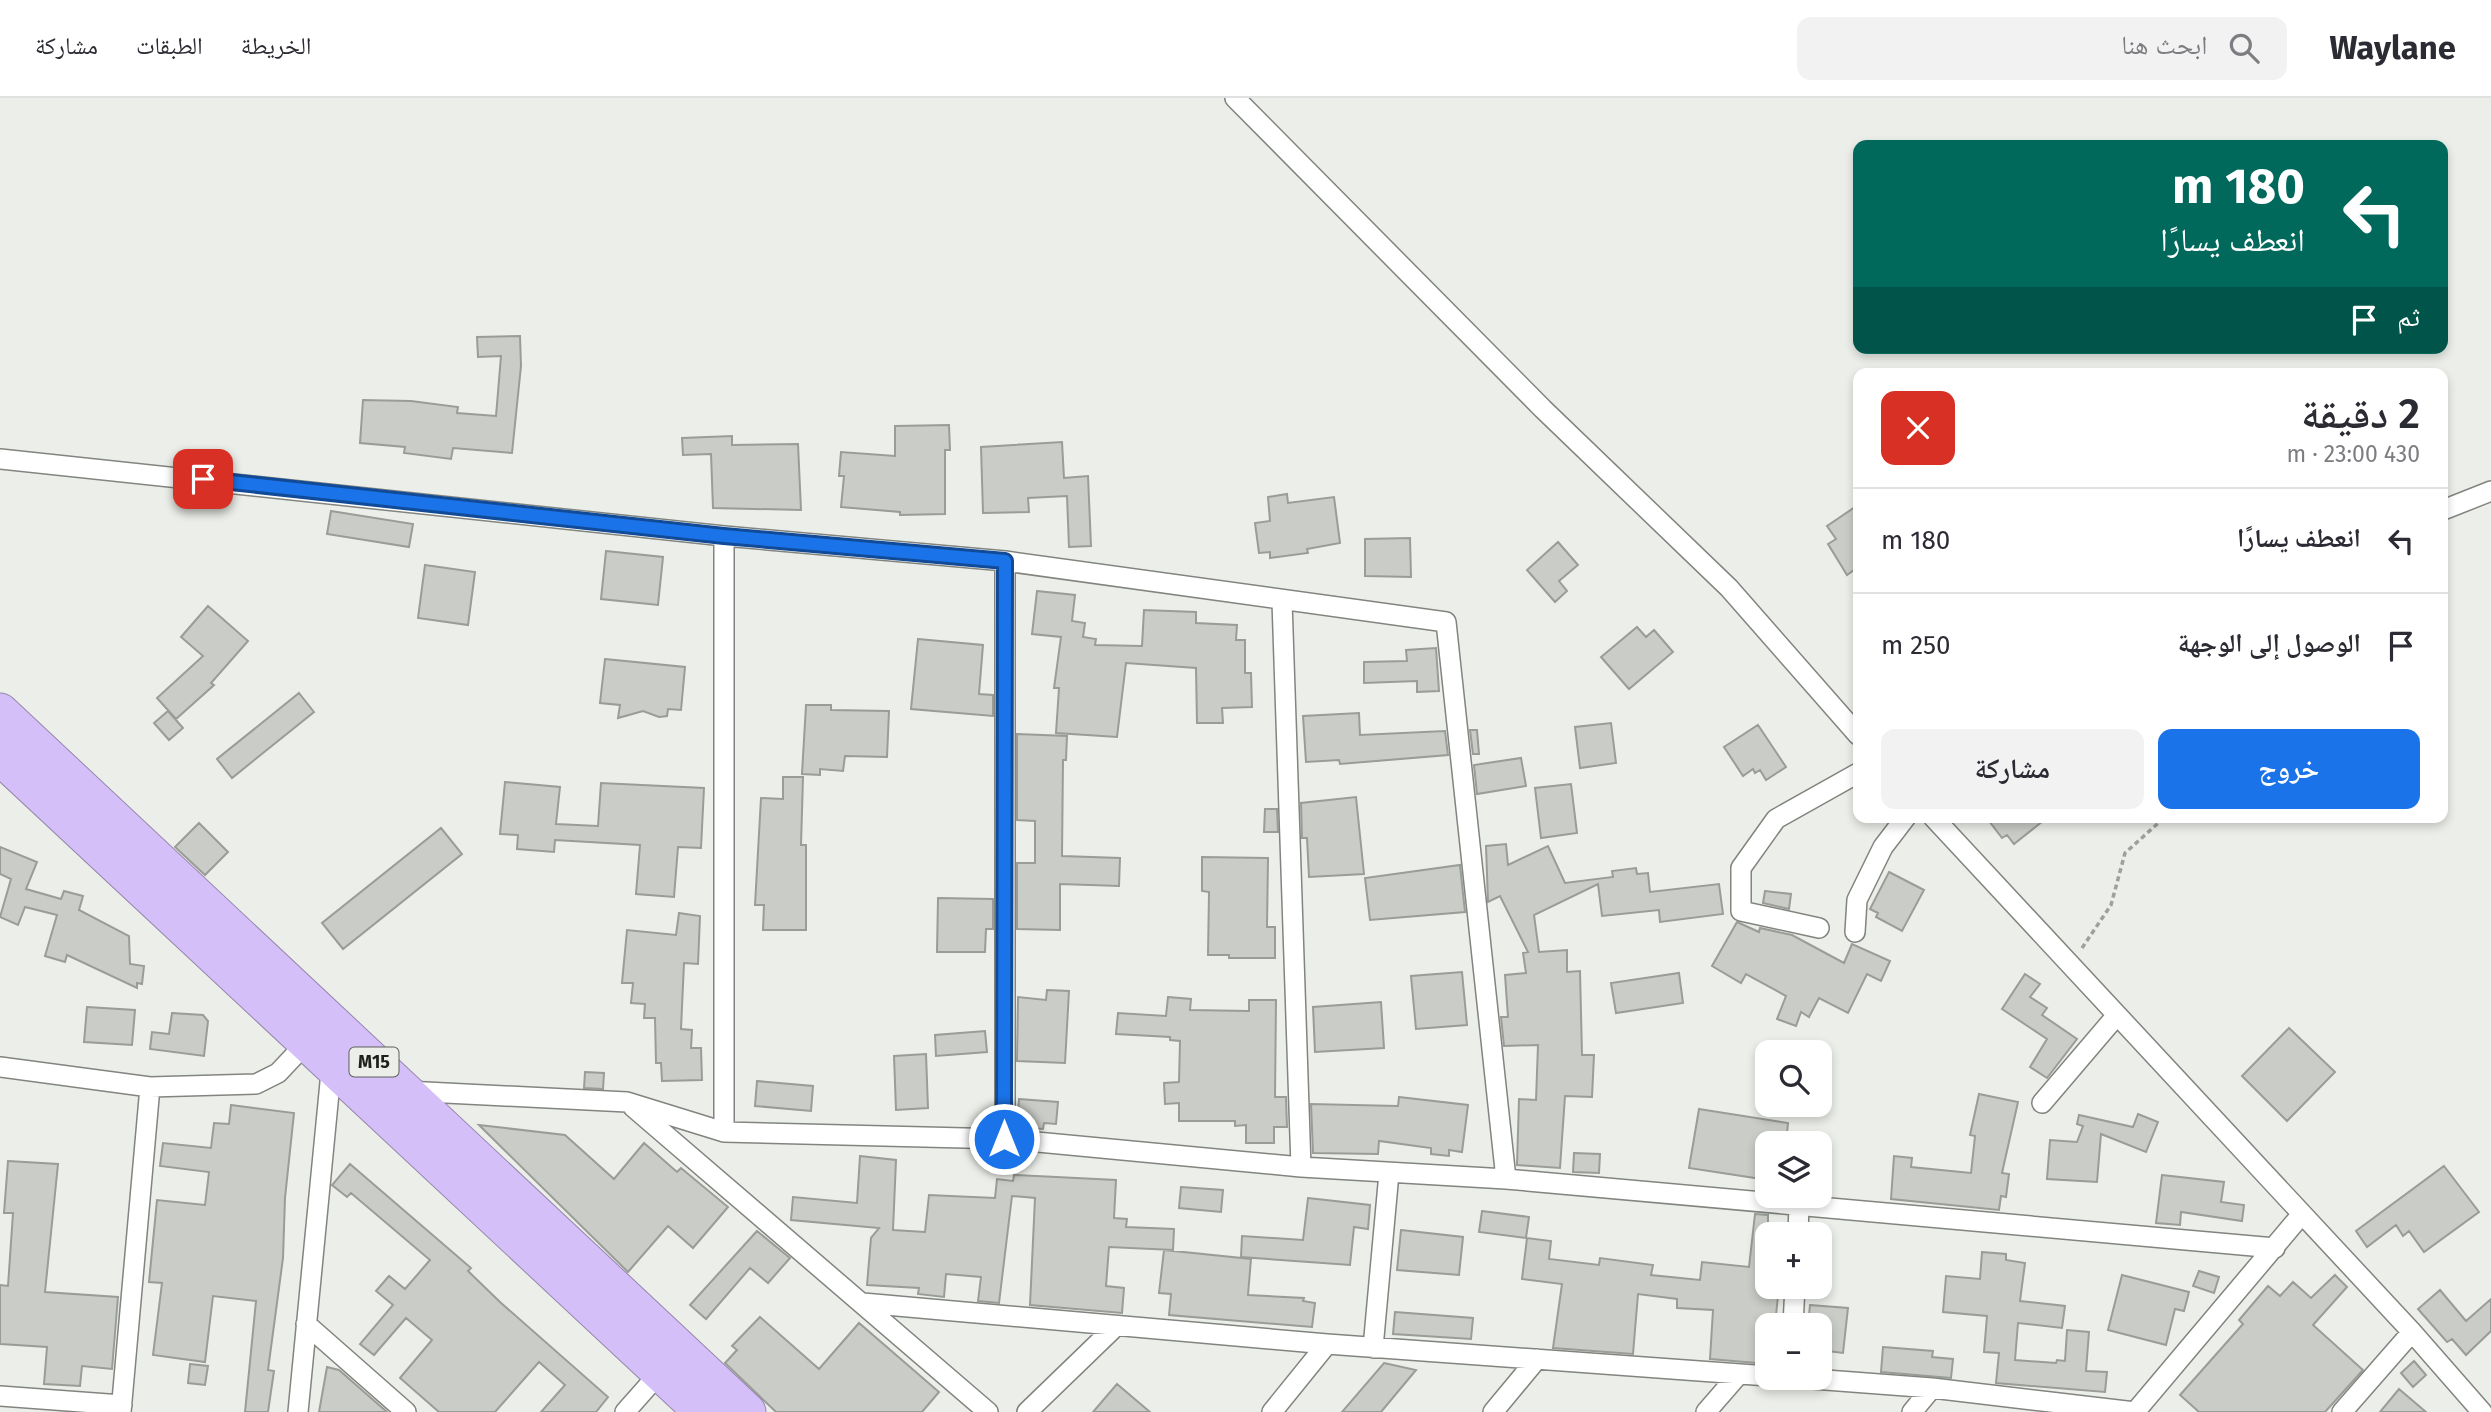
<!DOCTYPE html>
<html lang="ar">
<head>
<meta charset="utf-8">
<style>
  :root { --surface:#fff; --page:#f2f2f3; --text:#2b2b33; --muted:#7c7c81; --line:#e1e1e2; --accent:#1a73e8 }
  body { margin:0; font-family:"Fira Sans","Noto Naskh Arabic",sans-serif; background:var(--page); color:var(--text); direction:rtl; height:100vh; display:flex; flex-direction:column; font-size:26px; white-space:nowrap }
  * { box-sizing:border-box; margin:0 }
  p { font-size:23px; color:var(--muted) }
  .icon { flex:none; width:38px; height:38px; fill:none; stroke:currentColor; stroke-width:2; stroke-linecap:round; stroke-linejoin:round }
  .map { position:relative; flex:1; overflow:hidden; direction:ltr }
  .side { position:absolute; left:1853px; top:270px; width:595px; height:455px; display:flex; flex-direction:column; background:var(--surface); border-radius:14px; box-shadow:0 4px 10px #0003; direction:rtl }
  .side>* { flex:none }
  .banner { position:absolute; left:1853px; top:42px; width:595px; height:214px; border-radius:14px; box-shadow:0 4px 10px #0003; direction:rtl; background:#00695c; color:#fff; overflow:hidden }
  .tools { position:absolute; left:1755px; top:942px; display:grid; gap:14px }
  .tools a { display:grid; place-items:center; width:77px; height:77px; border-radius:14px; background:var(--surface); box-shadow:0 4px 10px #0003; font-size:35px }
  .pin { position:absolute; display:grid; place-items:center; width:60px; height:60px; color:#fff; margin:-30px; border-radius:14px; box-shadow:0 4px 10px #0006 }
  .me { position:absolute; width:77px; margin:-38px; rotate:0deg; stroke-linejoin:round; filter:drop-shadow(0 0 5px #0008) }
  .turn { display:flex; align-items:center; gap:24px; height:147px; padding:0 28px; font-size:32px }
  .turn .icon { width:91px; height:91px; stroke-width:2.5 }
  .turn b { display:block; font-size:49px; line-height:60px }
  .then { display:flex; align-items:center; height:66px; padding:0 28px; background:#0003; gap:14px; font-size:26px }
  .round { display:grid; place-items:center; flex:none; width:74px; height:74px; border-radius:14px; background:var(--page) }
  .summary { display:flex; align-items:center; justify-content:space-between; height:119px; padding:0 28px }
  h1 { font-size:42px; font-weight:600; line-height:52px }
  .action { display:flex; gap:14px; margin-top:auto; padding:14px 28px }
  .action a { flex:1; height:80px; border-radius:14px; background:var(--accent); color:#fff; font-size:28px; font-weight:600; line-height:80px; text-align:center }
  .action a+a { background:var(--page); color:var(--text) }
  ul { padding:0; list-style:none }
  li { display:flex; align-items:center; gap:21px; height:105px; padding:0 28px; border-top:2px solid var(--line) }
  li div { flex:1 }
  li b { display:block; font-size:26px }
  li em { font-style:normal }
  header { display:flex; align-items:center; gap:42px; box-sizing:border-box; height:98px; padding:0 35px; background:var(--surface); border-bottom:2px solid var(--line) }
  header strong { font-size:33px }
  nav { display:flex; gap:38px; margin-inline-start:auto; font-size:24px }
  .search { width:490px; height:63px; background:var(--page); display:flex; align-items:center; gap:18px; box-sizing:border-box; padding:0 24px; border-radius:14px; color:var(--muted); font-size:26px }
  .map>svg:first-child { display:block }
  .building { fill:#caccc7; stroke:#9a9c97; stroke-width:2 }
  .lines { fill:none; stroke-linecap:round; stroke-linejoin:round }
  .street-casing { stroke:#82847f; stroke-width:22 }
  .highway-casing { stroke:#9587ac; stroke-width:39 }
  .path { stroke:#9ea09c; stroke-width:3.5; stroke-dasharray:5 3.5; stroke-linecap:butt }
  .street { stroke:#fff; stroke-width:19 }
  .highway { stroke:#d5bff8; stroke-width:37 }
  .route-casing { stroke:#114b97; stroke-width:18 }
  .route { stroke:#1a73e8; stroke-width:12 }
  .labels { text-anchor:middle; stroke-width:5; stroke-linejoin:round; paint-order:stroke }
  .shield { fill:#ecefe9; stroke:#5c5e5b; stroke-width:2 }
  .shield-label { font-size:18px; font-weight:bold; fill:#1f201e }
</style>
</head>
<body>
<header>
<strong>Waylane</strong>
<div class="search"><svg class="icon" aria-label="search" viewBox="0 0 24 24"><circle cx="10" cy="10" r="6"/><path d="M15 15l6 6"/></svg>ابحث هنا</div>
<nav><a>الخريطة</a><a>الطبقات</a><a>مشاركة</a></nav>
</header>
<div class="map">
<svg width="2491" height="1314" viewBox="0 0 2491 1314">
  <rect width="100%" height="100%" fill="#ecefe9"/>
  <!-- building -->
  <path class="building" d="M520,238L521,268L512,355L453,350L451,361L404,355L405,349L360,345L363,302L411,303L458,309L457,315L496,318L501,258L478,259L477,239Z
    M949,327L950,352H945V416L900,417V414L841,409L844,378H839L841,354L895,358V328Z
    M732,338V347L798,346L801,412L713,410L711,356L683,357L682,340Z
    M1062,344L1064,380L1088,378L1091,448L1069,449L1067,398L1028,400L1029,414L983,415L981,349Z
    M1287,396L1288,405L1334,399L1340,445L1307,451L1308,455L1270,460V454L1259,455L1255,425L1270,423L1268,399Z
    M1858,407V469L1847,477L1828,446L1836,441L1827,428Z
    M331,413L413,426L409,449L327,436Z
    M1410,440L1411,479L1365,478V441Z
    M1558,444L1578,467L1559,483L1567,493L1555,504L1527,472Z
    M606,453L663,459L658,507L601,501Z
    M425,467L475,474L468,527L418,520Z
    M1037,493L1075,497L1072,523L1085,525L1083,539L1096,541L1095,547L1142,548L1144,512L1196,514V525L1237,527L1236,542H1245V575H1251L1252,609L1222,610L1223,625H1197L1196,570L1126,565L1117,639L1056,635L1059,590H1054L1061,539L1032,536Z
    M208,508L248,543L211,585L214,587L176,621L157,600L203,558L181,539Z
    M1637,529L1646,539L1654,532L1673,554L1629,591L1601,559Z
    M918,541L983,547L979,596L993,597V618L911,611Z
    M1436,550L1439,593L1417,594V583L1364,585V564L1407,563L1406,552Z
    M605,561L685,569L681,612L668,611L667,618L659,619L643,613L618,620L620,607L600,605Z
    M299,595L314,614L232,680L217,661Z
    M806,607H831V612L889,613L887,659L845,658L843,673L820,671V677L802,676Z
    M168,613L183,630L169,642L154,625Z
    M1359,615L1360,637L1445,633L1448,657L1340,666L1339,662L1306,664L1303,618Z
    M1611,625L1616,665L1580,670L1575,629Z
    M1758,627L1786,669L1766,682L1760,672L1755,675L1753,671L1743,678L1724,649Z
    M1470,632H1477L1479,656H1473Z
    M1017,636L1067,638L1066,662H1063L1062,758L1120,760L1119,788L1060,786V832L1017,831V765H1035V723L1017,722Z
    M1521,660L1526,688L1477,696L1474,667Z
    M783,679H803L801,747H806V832H763L764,807H755L761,700L783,701Z
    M505,684L560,689L556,726L598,728L601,685L704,690L701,750L678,749L674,799L636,796L640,747L555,742L554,754L517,751L518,737L500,736Z
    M1571,686L1577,735L1541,740L1535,690Z
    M1356,699L1364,776L1309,779L1307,740H1302L1301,705Z
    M1265,711H1277L1278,734H1264Z
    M1986,719H2048L2014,746L2007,737L2002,740Z
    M199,725L228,754L205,777L175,749Z
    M441,730L462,756L343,851L322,825Z
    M1506,746L1508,767L1548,748L1565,785L1613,779L1612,773L1636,770L1637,776L1648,775L1650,794L1719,786L1723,816L1660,824L1659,812L1602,818L1598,786L1534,817L1539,854L1567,852V874L1580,873L1582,957H1594L1592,999L1565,998L1560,1070L1517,1067L1519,1001L1536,1002L1538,947L1504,948L1501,919H1508L1505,877L1526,875L1523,855L1528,854L1500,798L1488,804L1486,748Z
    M0,749L37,764L26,791L61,801L64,793L83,798L79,812L129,838L130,866L144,868L142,886L137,885V890L67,857L65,864L45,858L57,817L25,809L18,827L0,819L11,781L0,776Z
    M1202,759L1268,760L1267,829H1275V860H1229V857H1208L1209,794L1202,793Z
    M1460,767L1465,814L1370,822L1365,780Z
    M1889,774L1924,792L1902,833L1876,819L1878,815L1870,811Z
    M1765,793L1791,796L1789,811L1763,805Z
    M938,800L993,801V831H986L985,854H937Z
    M679,815L700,818L698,866L684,865L681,931L692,932L691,950H701L702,982L662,983L661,965H656L655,920H644L645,906L631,905L633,885H622L627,832L676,837Z
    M1737,824L1759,834L1760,830L1792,837L1844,865L1852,846L1890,863L1881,883L1867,876L1848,915L1819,900L1809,919L1801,914L1796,928L1777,921L1786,898L1746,876L1741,885L1712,868Z
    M1462,874L1467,927L1416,931L1411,878Z
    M1679,875L1683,905L1616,915L1611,885Z
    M2025,876L2040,886L2030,899L2047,910L2042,917L2077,941L2047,980L2030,969L2047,941L2002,911Z
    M1047,892L1069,893L1065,965L1017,963L1018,899L1046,902Z
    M1168,899L1191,901L1190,912L1249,913V902H1276L1275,999H1286L1287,1029H1274V1045H1246V1027L1235,1028V1023H1179V1005L1165,1006L1164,985L1179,984L1180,943L1170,942V939L1116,936L1118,915L1166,918Z
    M1381,904L1384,950L1315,954L1313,909Z
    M87,909L135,912L132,947L84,944Z
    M172,915L203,917L208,923L204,958L150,951L152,934L169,936Z
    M2289,930L2335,974L2287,1023L2242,978Z
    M985,933L987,954L936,958L935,937Z
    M926,956L928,1010L896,1012L894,958Z
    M585,974L604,975L603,991L584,990Z
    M757,983L813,988L811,1013L755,1008Z
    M1979,996L2018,1004L2002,1075L2009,1076L2006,1099L2001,1098L1999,1112L1891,1101L1894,1058L1912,1060L1911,1069L1971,1075L1975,1038L1970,1037Z
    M1399,999L1468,1007L1462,1054L1449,1052V1058L1431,1056V1050L1379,1043L1378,1056L1313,1055L1311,1006L1398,1008Z
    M1019,1001L1058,1004L1056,1026L1044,1025L1043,1031L1017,1029Z
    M231,1007L294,1015L285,1100L283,1160L268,1272L274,1273L268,1314H245L256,1203L213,1198L205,1264L153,1257L162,1185L149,1184L157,1102L205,1107L209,1074L160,1068L163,1045L211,1050L214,1025L229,1026Z
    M1699,1011L1788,1025L1786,1045H1768V1082L1689,1070Z
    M2138,1016L2158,1024L2146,1054L2101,1036L2097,1084L2047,1081L2050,1042L2077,1044L2083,1028L2077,1026L2079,1017L2133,1029Z
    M479,1027L565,1037L614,1081L644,1045L677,1074L681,1070L728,1109L693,1150L668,1128L628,1174Z
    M1574,1055L1600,1056L1599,1075L1573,1074Z
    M860,1058L896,1062L893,1132L925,1134L929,1097L995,1100L997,1081L1013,1083L1014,1077L1116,1082L1114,1120L1127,1121L1126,1129L1174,1131L1173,1152L1109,1149L1106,1188L1124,1190L1122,1215L1030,1207L1035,1100L1012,1098L999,1205L978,1203L981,1179L946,1176L944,1199L918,1196L919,1190L867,1187L871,1140L879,1130L791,1122L793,1099L857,1105Z
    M8,1063L58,1066L45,1194L118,1199L112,1271L82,1268L80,1288L44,1286L47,1249L0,1246V1187L8,1188L13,1115H4Z
    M350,1066L471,1170L468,1173L500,1204L608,1299L596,1314H541L565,1287L539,1264L495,1314H439L400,1280L432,1242L406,1220L374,1257L360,1246L393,1207L376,1193L389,1178L405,1191L430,1162L351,1095L347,1099L332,1087Z
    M2444,1068L2479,1114L2424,1154L2409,1133L2403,1138L2396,1127L2367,1149L2356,1133Z
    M2162,1077L2224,1084L2221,1104L2244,1107L2242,1123L2181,1114L2180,1127L2156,1125Z
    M1181,1089L1223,1092L1221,1114L1179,1110Z
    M1308,1100L1370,1107L1368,1131L1354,1129L1350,1167L1241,1159L1242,1138L1303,1142Z
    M1482,1113L1529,1119L1526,1140L1479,1134Z
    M1755,1116L1768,1117V1188H1779L1775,1227H1768V1266L1710,1261L1713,1212L1677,1210V1201L1638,1196L1633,1256L1553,1250L1562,1186L1522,1181L1527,1140L1551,1143L1549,1161L1599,1167L1600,1160L1653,1167L1651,1177L1700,1182L1702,1164L1749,1169Z
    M1401,1132L1463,1139L1459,1177L1397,1172Z
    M757,1133L790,1160L768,1185L750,1170L706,1221L690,1207Z
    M1164,1152L1251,1161L1248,1197L1304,1200L1303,1203L1315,1205L1312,1229L1169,1217L1171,1196L1159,1195Z
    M1982,1154L2006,1156V1162L2025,1165L2020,1203L2065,1208L2062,1230L2018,1225L2015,1262L2056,1265L2057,1262L2065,1263L2067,1232L2089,1234L2086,1273L2107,1274L2105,1294L1996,1285L1999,1255L1984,1254L1987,1218L1943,1214L1946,1178L1980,1181Z
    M2199,1173L2219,1179L2214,1195L2193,1188Z
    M2122,1177L2189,1194L2184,1213L2175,1211L2166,1247L2108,1232Z
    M2335,1177L2347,1189L2313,1227L2363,1272L2325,1314H2199L2180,1297L2243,1226L2239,1222L2268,1188L2280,1198L2293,1184L2311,1200Z
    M2440,1192L2466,1223L2491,1201V1233L2466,1257L2452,1241L2447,1244L2418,1211Z
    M1810,1207L1848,1210L1843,1255L1820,1252V1227H1808Z
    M1395,1214L1473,1220L1471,1241L1393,1236Z
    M760,1219L819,1271L859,1225L939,1294L922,1314H776L725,1265L737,1252L732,1248Z
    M1883,1249L1933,1253L1932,1259L1953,1261L1951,1280L1881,1274Z
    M2414,1263L2426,1277L2413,1289L2401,1275Z
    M1384,1265L1416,1272L1381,1314H1342Z
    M190,1266L208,1268L205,1287L188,1285Z
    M327,1269L339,1272L387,1314H319Z
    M1117,1286L1150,1314H1093Z
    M2399,1291L2426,1314H2380Z"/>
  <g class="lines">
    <defs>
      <path id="street" d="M1235,0L1543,311L1729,490L1858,637
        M0,361L724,438L1005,463L1446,524L1506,1081
        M2443,412L2491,393
        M1282,503L1301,1069
        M1933,719L2412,1234L2482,1314
        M1819,830L1741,813V770L1776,721L1858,675
        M1855,834L1857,802L1883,749L1906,719
        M0,969L150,989L256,986L278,975L312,939
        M406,993L627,1004L724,1034L1005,1041L1301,1069L1506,1081L2275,1150
        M2042,1005L2117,917
        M633,1009L988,1314
        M724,1034V438
        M1005,1041V463
        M1798,1136L1799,1107
        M863,1205L1327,1246L1768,1278
        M306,1226L406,1314
        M1793,1227L1795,1188
        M1373,1250L1389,1075
        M1786,1279L1932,1290L2135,1314
        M0,1298L122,1307
        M121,1314L150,989
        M298,1314L332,964
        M625,1314L664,1270
        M1027,1314L1116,1228
        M1272,1314L1327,1246
        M1493,1314L1537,1261
        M1706,1314L1739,1276
        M1912,1314L1932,1290
        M2135,1314L2302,1116
        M2342,1314L2412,1234"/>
      <path id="highway" d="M0,614L747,1314
        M0,658L703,1314"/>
    </defs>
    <!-- street casing -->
    <use href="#street" class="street-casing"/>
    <!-- highway casing -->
    <use href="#highway" class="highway-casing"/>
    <!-- path -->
    <path class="path" d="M2318,719H2327
      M2082,850L2111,807L2125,755L2165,719"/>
    <!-- street -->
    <use href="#street" class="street"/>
    <!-- highway -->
    <use href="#highway" class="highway"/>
  </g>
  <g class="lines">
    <defs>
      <path id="route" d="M203,381L724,438L1005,463L1004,1041"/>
    </defs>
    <!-- route casing -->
    <use href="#route" class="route-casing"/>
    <!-- route -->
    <use href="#route" class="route"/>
  </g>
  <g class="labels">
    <!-- shield labels -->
    <rect class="shield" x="349.5" y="949.5" width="49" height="29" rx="5"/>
    <g class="shield-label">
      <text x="374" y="970">M15</text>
    </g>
  </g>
</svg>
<div class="tools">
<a><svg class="icon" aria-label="search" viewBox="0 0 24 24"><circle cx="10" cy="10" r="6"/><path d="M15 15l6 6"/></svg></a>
<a><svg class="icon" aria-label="layers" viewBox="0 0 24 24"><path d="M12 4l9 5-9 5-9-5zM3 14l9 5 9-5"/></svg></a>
<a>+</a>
<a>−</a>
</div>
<div class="pin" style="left:203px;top:381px;background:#d93025"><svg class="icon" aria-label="arrive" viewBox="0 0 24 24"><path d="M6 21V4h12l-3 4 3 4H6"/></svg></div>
<svg class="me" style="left:1004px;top:1041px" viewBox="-20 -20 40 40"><circle r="17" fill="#1a73e8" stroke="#fff" stroke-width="3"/><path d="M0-11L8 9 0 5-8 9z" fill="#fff"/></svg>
<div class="banner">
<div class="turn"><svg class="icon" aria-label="left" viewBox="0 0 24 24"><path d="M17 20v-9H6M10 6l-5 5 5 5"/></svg><div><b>180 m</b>انعطف يسارًا</div></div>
<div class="then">ثم<svg class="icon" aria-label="arrive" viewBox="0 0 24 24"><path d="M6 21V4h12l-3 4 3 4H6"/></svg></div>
</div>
<section class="side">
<div class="summary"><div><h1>2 دقيقة</h1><p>430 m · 23:00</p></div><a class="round" style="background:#d93025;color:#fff"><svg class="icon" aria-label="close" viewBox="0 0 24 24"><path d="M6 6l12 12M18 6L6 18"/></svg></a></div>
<ul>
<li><svg class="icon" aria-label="left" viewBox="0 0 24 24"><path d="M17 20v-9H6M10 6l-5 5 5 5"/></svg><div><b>انعطف يسارًا</b></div><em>180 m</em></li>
<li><svg class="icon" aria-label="arrive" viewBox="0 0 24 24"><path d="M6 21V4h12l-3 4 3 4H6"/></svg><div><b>الوصول إلى الوجهة</b></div><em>250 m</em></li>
</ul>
<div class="action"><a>خروج</a><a>مشاركة</a></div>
</section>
</div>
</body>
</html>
